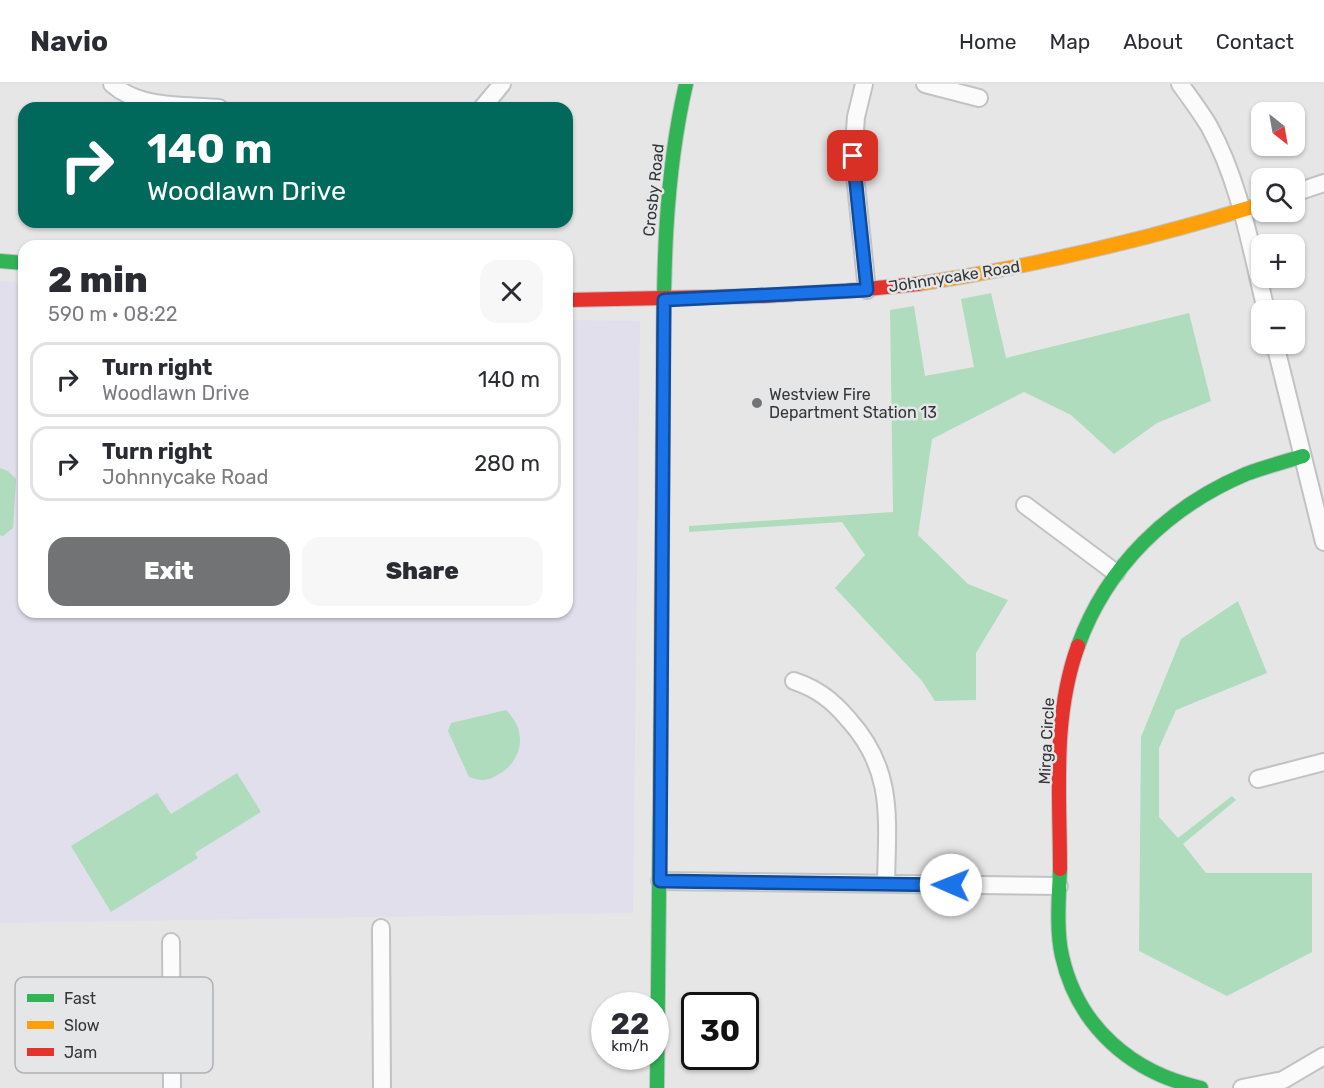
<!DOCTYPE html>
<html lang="en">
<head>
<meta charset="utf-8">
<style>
  :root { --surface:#fff; --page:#f7f7f7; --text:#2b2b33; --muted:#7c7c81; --line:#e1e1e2; --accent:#727374 }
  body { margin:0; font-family:Rubik,sans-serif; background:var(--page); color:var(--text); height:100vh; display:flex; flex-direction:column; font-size:22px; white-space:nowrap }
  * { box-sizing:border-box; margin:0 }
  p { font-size:20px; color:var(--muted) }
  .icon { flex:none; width:33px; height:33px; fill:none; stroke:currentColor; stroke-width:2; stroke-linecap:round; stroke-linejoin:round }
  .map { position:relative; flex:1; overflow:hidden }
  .sheet { position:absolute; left:18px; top:156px; width:555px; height:378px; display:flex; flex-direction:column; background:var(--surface); border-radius:18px; box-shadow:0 2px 4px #0004 }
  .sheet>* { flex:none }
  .top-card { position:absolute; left:18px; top:18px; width:555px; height:126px; border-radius:18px; box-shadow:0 2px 4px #0004; background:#00695c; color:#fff; overflow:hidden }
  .needle { width:39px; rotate:149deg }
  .fabs { position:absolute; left:1251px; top:18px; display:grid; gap:12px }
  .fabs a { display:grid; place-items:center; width:54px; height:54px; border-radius:12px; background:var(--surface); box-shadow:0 2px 4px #0004; font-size:30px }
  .speed { position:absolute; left:591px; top:908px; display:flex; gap:12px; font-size:30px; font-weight:700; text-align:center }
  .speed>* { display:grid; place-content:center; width:78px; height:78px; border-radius:50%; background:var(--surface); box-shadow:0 2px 4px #0004; line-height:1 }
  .speed small { font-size:15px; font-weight:400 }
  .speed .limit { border:3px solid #111; border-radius:9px; background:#fff; color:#111 }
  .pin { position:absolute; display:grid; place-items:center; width:51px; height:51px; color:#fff; margin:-26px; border-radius:12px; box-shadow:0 3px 9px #0006 }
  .me { position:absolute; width:66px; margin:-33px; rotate:271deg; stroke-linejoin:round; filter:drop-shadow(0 0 4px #0008) }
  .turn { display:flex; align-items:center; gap:21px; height:126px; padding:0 30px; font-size:27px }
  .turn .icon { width:78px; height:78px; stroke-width:2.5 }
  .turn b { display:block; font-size:42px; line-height:51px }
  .round { display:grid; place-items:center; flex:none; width:63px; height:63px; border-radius:18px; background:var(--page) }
  .head { display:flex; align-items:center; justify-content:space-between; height:102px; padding:0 30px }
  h1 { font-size:36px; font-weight:800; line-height:45px }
  .action { display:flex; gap:12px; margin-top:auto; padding:12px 30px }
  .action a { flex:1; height:69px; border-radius:18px; background:var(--accent); color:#fff; font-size:24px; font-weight:800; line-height:69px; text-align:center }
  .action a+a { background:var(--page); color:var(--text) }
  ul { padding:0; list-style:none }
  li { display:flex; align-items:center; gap:18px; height:75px; margin:0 12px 9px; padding:0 18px; border:3px solid var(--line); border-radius:18px }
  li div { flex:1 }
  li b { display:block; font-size:22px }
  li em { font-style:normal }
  header { display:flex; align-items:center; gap:36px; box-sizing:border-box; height:84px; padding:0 30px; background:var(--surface); border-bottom:2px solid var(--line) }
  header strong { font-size:28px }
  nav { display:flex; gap:33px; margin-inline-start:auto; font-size:21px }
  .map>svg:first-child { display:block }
  .education { fill:#e1dfeb }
  .green { fill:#aedcbd }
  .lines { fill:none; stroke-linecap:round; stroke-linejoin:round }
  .street-casing { stroke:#c1c2c3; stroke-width:20 }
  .fast-casing { stroke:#c1c2c3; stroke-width:16 }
  .slow-casing { stroke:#c1c2c3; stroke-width:16 }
  .jam-casing { stroke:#c1c2c3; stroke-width:16 }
  .street { stroke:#fbfbfb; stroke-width:16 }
  .fast { stroke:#30b455; stroke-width:14 }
  .slow { stroke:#ff9f0a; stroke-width:14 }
  .jam { stroke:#e5322d; stroke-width:14 }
  .route-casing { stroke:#114b97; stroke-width:15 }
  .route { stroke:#1a73e8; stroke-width:10 }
  .poi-dot { fill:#727374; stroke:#e5e6e8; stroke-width:2 }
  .labels { text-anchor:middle; stroke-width:5; stroke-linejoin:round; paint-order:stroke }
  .street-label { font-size:16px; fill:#343536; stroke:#e5e6e8 }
  .poi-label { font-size:16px; fill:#343536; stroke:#e5e6e8; text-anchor:start }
  .key { fill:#e5e6e8; stroke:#b0b1b3; stroke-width:1.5 }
  .key-label { font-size:16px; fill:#343536 }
</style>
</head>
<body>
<header>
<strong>Navio</strong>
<nav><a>Home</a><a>Map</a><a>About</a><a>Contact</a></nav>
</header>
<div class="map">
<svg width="1324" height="1004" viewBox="0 0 1324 1004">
  <rect width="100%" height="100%" fill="#e6e6e7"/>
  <!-- education -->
  <path class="education" d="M0,197L24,199V528H567V236L640,237L633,829L0,839Z"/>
  <!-- green -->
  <path class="green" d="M991,209L1006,274L1189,229L1211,317L1157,339L1114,370L1071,331L1024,308L932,355L918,451L968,500L1008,516L976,569V616L935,617L922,597L835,504L865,471L842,438L689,448V442L893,428L890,226L914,222L925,292L974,283L961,215Z
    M0,384L8,387L16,395L13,444L3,452L0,451Z
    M1238,517L1267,589L1176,626L1159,664V733L1178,754L1232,712L1236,716L1183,760L1206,789H1312V868L1227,912L1139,867L1141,653L1181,555Z
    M506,626C525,644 525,670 504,687C498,691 490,696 483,696C478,696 473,694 469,693L448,647L451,639Z
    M237,689L261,728L195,769L198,774L111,828L71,762L157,709L171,730Z"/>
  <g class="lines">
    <defs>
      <path id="street" d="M112,0C140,25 184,21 219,24
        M864,0L856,33L853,72L867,206
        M925,0L979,14
        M1180,0C1190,14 1200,27 1209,42C1240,98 1251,165 1266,226
        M482,24L502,0
        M1294,109L1324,99
        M1275,260L1324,458
        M1025,421L1116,489
        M794,597C818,605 833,617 849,636C895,687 887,736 886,800
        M1258,695L1324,678
        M660,797L1059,802
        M381,844L382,1004
        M171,858L172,1004
        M1242,1004L1283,996L1324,972"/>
      <path id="fast" d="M0,177L24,179
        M663,340C664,226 660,112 686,0
        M1078,562C1107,482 1168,423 1246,390C1265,383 1284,378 1303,372
        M1060,785C1059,812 1056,846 1062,872C1078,943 1132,989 1201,1004
        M657,1004L661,614"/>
      <path id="slow" d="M918,200C1035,182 1149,155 1262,120
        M661,614L663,340"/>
      <path id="jam" d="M567,216L762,212L846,207L918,200
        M1060,785C1060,710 1052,634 1078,562"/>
    </defs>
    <!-- street casing -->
    <use href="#street" class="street-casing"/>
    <!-- fast casing -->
    <use href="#fast" class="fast-casing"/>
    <!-- slow casing -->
    <use href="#slow" class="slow-casing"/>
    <!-- jam casing -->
    <use href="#jam" class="jam-casing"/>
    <!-- street -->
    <use href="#street" class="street"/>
    <!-- fast -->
    <use href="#fast" class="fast"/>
    <!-- slow -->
    <use href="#slow" class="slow"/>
    <!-- jam -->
    <use href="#jam" class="jam"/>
  </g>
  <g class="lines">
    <defs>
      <path id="route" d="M853,72L867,206L664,216L660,797L951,801"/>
    </defs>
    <!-- route casing -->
    <use href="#route" class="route-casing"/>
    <!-- route -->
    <use href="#route" class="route"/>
  </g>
  <!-- markers -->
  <circle class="poi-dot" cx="757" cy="319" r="6"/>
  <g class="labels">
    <!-- street labels -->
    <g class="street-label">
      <text transform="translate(653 106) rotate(-84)" y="6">Crosby Road</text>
      <text transform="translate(954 192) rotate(-9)" y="6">Johnnycake Road</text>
      <text transform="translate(1046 657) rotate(-87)" y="6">Mirga Circle</text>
    </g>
    <!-- poi labels -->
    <g class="poi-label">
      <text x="769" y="316">Westview Fire<tspan x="769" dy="18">Department Station 13</tspan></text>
    </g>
  </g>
  <!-- legend -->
  <rect x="15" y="893" width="198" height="96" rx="9" class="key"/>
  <rect x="27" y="910" width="27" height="8" fill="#30b455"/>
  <rect x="27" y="937" width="27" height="8" fill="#ff9f0a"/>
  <rect x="27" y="964" width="27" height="8" fill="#e5322d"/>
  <g class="key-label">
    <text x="64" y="920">Fast</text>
    <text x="64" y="947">Slow</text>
    <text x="64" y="974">Jam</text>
  </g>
</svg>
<div class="fabs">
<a><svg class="needle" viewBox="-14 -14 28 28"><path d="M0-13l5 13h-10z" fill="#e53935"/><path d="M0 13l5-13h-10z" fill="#7c7c81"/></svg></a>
<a><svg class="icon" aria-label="search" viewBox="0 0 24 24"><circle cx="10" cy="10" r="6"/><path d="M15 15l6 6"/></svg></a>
<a>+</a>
<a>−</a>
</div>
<div class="speed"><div>22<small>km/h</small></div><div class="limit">30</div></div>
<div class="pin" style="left:853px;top:72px;background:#d93025"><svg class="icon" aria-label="arrive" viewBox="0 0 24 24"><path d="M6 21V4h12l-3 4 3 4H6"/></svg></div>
<svg class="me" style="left:951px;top:801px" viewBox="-20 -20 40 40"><circle r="19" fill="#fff"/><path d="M0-13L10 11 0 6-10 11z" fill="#1a73e8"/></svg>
<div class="top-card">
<div class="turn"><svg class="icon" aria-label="right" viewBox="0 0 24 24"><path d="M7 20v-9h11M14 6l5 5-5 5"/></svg><div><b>140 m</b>Woodlawn Drive</div></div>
</div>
<section class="sheet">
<div class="head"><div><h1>2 min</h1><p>590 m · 08:22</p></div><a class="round"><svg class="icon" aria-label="close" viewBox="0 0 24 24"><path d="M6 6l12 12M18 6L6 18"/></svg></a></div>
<ul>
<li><svg class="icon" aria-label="right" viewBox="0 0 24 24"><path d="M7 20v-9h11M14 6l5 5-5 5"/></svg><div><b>Turn right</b><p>Woodlawn Drive</p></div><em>140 m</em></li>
<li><svg class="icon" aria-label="right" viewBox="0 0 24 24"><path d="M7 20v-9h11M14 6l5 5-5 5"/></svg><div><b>Turn right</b><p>Johnnycake Road</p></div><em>280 m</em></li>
</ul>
<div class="action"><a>Exit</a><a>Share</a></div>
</section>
</div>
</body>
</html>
